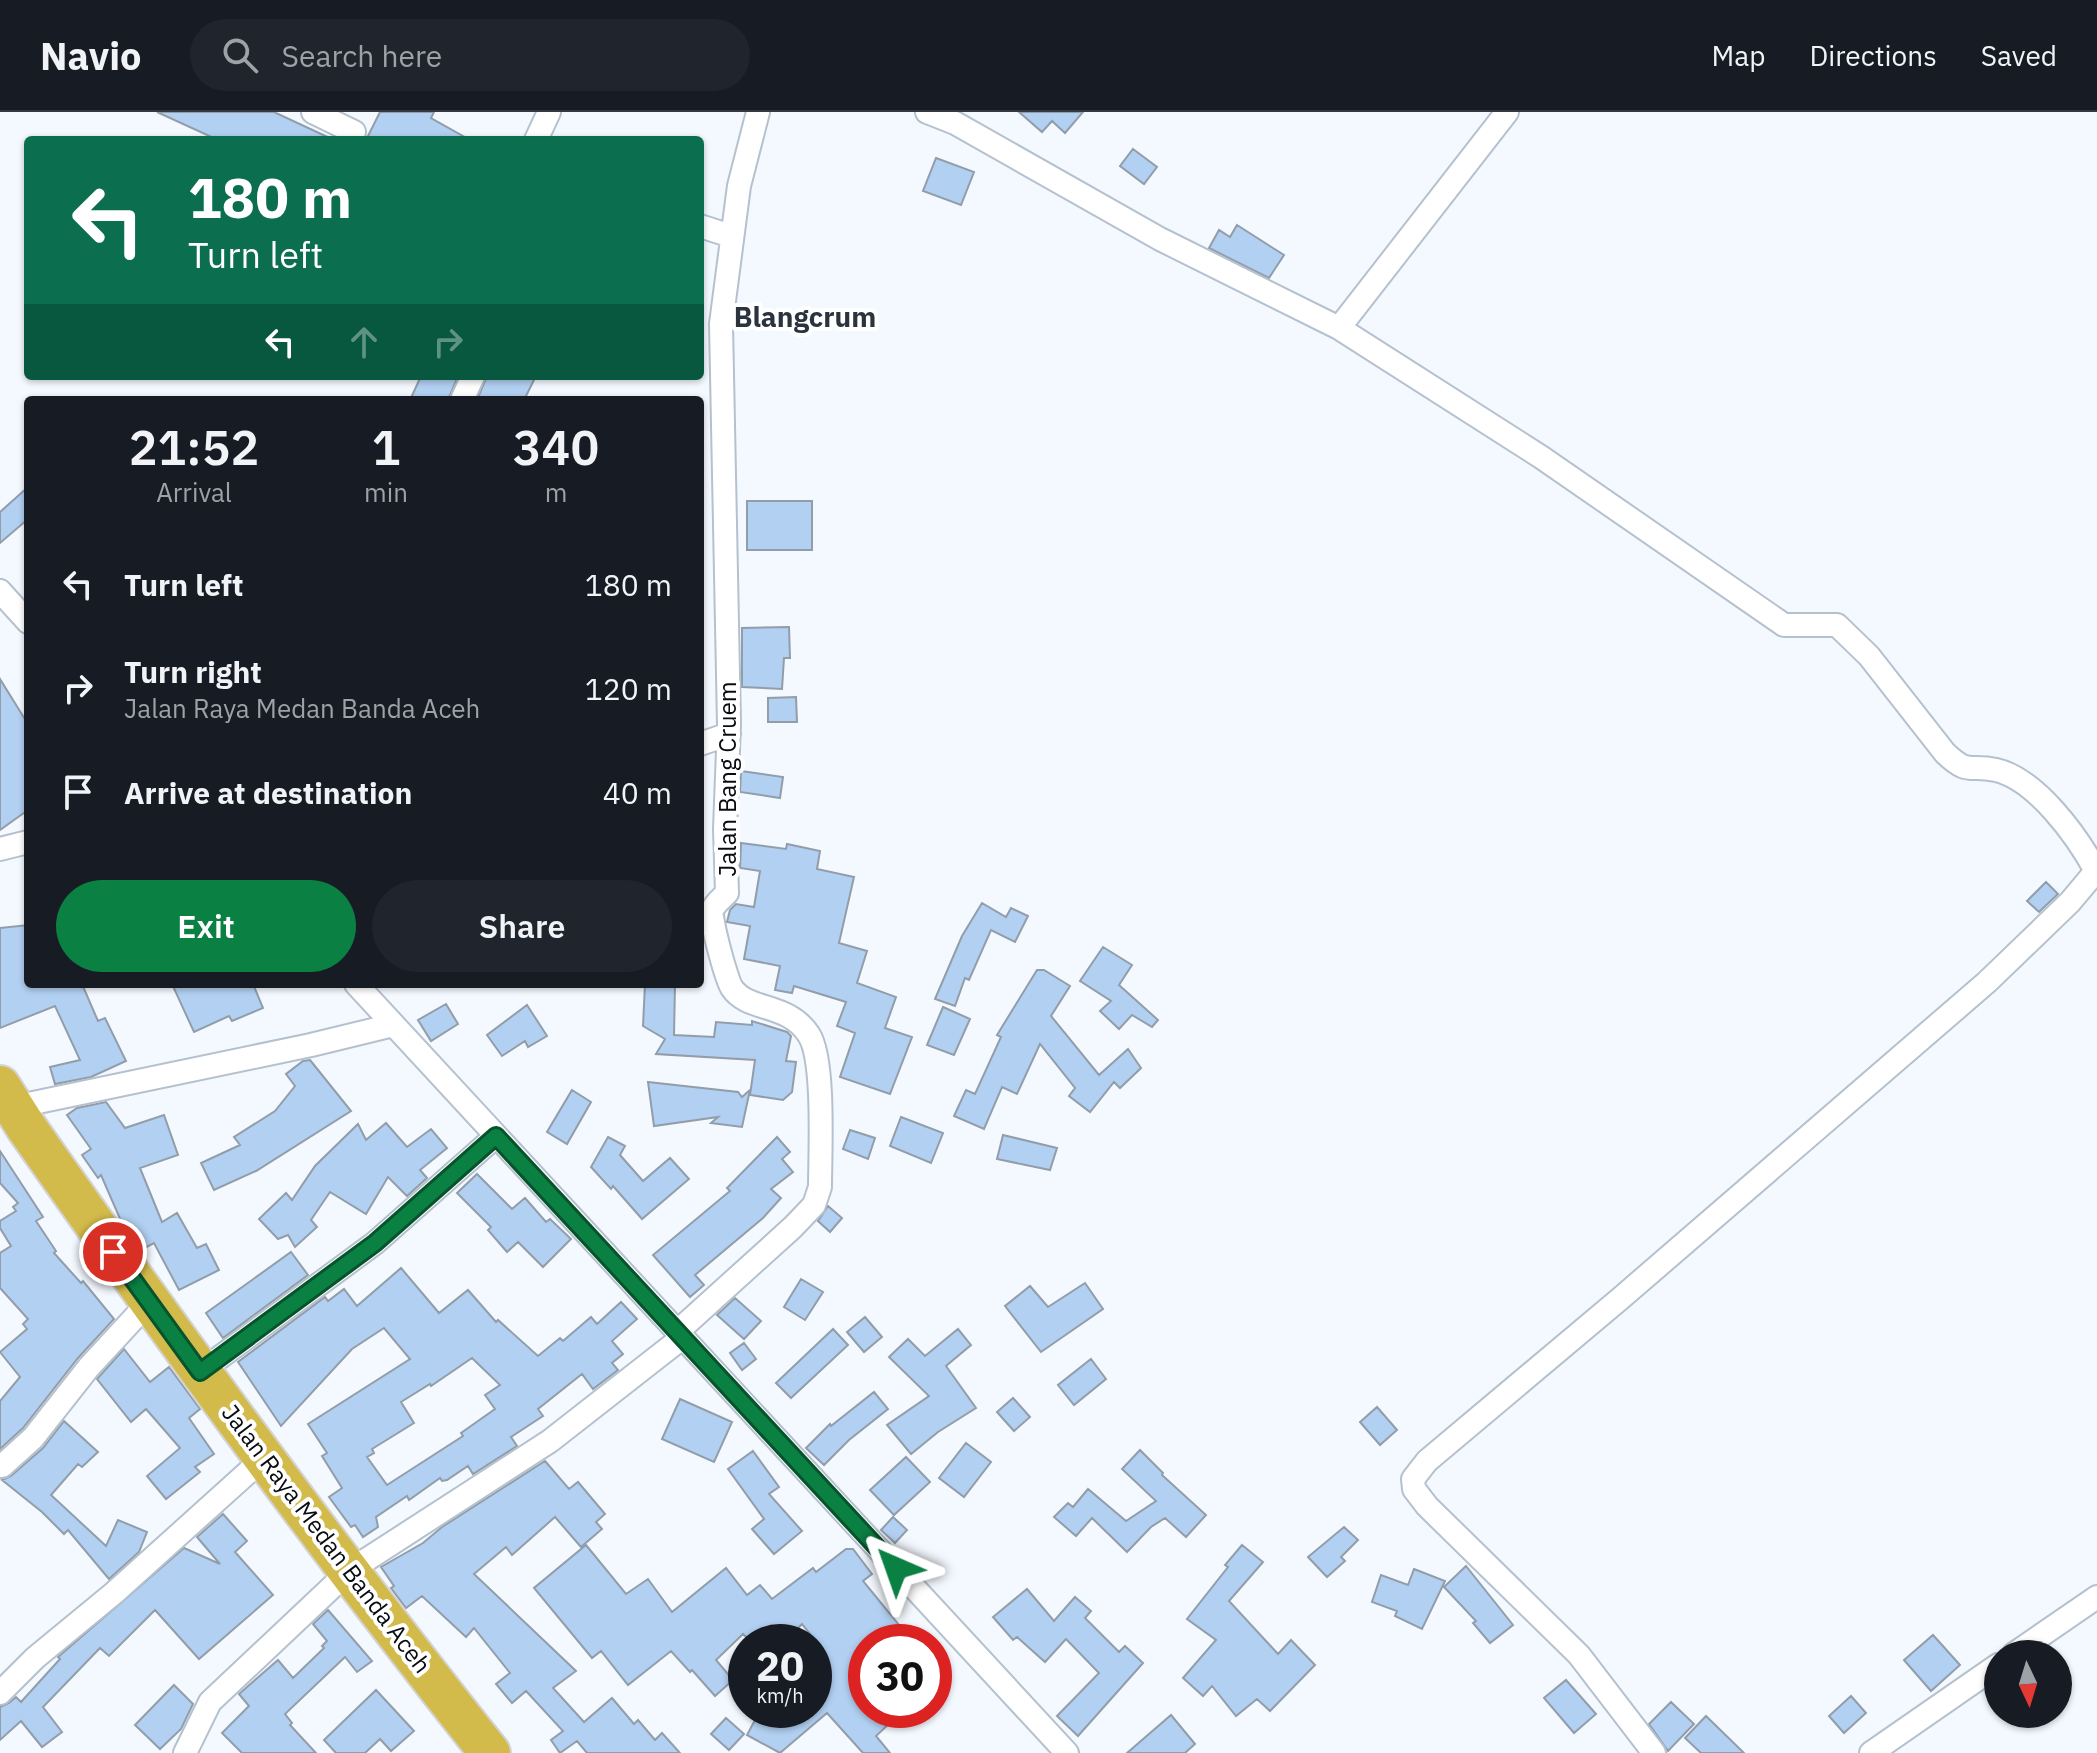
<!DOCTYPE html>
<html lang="en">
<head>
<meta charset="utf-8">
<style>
  :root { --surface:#171b24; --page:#20242c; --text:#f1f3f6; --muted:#9ea1a6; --line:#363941; --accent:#0b8043 }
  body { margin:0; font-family:"IBM Plex Sans",sans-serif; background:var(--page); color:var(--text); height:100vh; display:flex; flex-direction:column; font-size:30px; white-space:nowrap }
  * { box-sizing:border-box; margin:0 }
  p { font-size:26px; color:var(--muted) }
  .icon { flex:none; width:44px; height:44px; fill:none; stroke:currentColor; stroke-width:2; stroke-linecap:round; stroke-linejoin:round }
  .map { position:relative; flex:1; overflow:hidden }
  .sheet { position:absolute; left:24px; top:284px; width:680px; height:592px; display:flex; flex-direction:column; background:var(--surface); border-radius:8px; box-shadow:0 2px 6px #0004 }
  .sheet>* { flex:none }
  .banner { position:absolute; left:24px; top:24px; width:680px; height:244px; border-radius:8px; box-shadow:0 2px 6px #0004; background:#0b6e4f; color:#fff; overflow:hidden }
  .needle { width:52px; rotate:176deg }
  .tools { position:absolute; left:1984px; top:1528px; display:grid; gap:16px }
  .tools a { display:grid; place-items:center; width:88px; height:88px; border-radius:50%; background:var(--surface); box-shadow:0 2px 6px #0004; font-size:40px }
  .speed { position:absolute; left:728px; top:1512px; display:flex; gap:16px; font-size:40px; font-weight:700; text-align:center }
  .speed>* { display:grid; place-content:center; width:104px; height:104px; border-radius:50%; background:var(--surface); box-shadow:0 2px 6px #0004; line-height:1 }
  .speed small { font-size:20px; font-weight:400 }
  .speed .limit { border:12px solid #d22; background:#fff; color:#111 }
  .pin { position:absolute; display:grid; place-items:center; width:68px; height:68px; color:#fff; margin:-34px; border:4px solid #fff; border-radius:50%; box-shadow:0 2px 8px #0007 }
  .me { position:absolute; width:88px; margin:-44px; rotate:317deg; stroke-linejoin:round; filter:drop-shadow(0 0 6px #0008) }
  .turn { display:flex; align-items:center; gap:28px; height:168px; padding:0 32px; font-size:36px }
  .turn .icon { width:104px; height:104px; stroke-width:2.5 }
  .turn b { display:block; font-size:56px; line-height:68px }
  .lanes { display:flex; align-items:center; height:76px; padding:0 32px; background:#0003; justify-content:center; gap:40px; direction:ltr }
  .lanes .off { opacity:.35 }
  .eta { display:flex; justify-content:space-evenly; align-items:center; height:136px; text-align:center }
  .eta b { font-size:48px; font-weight:600; line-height:56px }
  .button { display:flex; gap:16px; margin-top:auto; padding:16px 32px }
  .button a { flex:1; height:92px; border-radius:48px; background:var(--accent); color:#fff; font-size:32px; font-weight:600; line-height:92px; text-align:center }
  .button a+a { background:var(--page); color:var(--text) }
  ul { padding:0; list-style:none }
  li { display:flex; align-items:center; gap:24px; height:104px; padding:0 32px }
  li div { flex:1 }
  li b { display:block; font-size:30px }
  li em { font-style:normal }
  header { display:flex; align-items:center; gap:48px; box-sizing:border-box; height:112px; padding:0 40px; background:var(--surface); border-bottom:2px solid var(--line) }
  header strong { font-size:38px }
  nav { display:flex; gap:44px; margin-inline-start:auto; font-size:28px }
  .search { width:560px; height:72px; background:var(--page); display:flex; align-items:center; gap:20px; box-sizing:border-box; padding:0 28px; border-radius:44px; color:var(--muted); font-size:30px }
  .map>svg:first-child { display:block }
  .building { fill:#b2d0f2; stroke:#929daa; stroke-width:2; fill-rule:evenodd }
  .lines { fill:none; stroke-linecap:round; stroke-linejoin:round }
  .street-casing { stroke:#b5c1ce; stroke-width:26 }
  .highway-casing { stroke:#d3d3d4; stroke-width:44 }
  .street { stroke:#fff; stroke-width:22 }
  .highway { stroke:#d3bb4b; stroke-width:40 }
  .route-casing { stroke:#07532c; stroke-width:20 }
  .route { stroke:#0b8043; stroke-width:14 }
  .labels { text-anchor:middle; stroke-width:8; stroke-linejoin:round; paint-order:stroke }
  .street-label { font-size:24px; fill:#080c10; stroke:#fff }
  .quarter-label { font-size:28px; font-weight:bold; fill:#2a333e; stroke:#fff }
</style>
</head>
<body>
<header>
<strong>Navio</strong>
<div class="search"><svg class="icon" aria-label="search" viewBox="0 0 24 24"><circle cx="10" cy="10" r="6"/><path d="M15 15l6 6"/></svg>Search here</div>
<nav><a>Map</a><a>Directions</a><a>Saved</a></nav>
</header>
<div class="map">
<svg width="2097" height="1641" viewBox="0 0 2097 1641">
  <rect width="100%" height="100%" fill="#f4f9ff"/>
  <!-- building -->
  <path class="building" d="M157,0H274L334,28H218Z
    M380,0H434L431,6L470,28H366Z
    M1019,0H1083L1065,21L1052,9L1042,20Z
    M1133,37L1157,55L1144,72L1120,54Z
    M936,46L974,60L961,93L923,79Z
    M1237,113L1284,143L1269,166L1209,136L1219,118L1230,125Z
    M421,264H458L448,288H410Z
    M487,264H536L524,288H477Z
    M28,375V407L0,431V400Z
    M747,389H812V438H747Z
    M789,515L790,546H784L782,577L742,575V516Z
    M0,567L28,612V698L0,718Z
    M796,585L797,610H768V586Z
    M741,659L783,665L780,686L740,680Z
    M741,731L786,737L787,732L820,739L817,757L854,765L839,831L867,839L857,871L896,885L885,916L912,925L890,982L840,965L855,921L837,914L846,890L794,874L792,881L775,878L780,854L744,847L750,814L727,810L730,798L736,792L754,795L760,759L740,756Z
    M2046,770L2058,782L2039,800L2027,789Z
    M982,791L1006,805L1011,796L1028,804L1015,830L991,818L969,868L965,866L955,894L935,887L962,824Z
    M28,813V872H82L98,909L105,906L126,949L91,965L55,972L50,955L80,948L55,894L0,916V816Z
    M1103,835L1132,853L1119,873L1158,908L1152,915L1132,903L1119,917L1100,899L1111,889L1080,869Z
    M1037,858H1044L1070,874L1051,904L1099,963L1128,937L1141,956L1120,976L1114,970L1090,1000L1069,984L1075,976L1040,932L1017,982L1002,975L984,1017L954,1004L966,978L975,982L1001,925L997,923Z
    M172,872H253L263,896L232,909L229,904L194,920Z
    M645,872H675L674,923L714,925L716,910L752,913V909L787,920L791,924L786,949L796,950L792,980L783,988L750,983L755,948L656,942L665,927L643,914Z
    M446,892L458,912L431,929L418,908Z
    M527,893L547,924L528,935L525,929L502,944L487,923Z
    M943,895L970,907L954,943L927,933Z
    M310,948L351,999L256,1059L214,1078L201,1051L240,1033L234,1025L275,999L295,974L286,962L303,949Z
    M648,970L738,980L742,985L750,978L742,1015L711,1011L718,1005L654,1014Z
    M572,978L591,990L567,1032L547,1020Z
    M106,990L125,1016L164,1003L178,1043L140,1056L162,1110L177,1101L197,1136L206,1132L219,1158L179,1178L154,1131L141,1138L121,1109L101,1063L98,1066L82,1043L91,1037L67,1003L77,996Z
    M901,1005L943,1021L931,1051L890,1034Z
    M386,1011L407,1035L431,1017L447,1036L420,1058L427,1066L407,1084L388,1065L366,1102L330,1080L311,1108L317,1115L295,1135L288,1123L278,1127L259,1107L286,1081L292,1088L315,1054L358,1012L366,1028Z
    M850,1018L875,1026L868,1047L843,1037Z
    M1003,1023L1057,1036L1050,1058L997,1047Z
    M608,1025L625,1034L620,1043L643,1069L670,1046L689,1067L642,1107L613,1074L611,1077L591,1055Z
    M777,1025L790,1040L782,1047L793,1060L771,1077L781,1086L763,1106L695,1163L704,1173L690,1185L653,1143L730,1079L727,1076Z
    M0,1039L43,1105L36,1109L56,1139L54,1141L81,1171L83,1169L114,1207L78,1246L23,1316L0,1337V1289L20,1265L0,1240L27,1217L23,1212L28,1207L0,1176V1141L11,1134L0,1116V1109L16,1099L13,1095L18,1091L0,1071Z
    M477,1062L512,1097L525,1086L546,1110L550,1107L571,1127L543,1155L518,1130L507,1140L488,1118L491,1115L457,1081Z
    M828,1094L842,1106L830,1120L818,1109Z
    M291,1140L308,1163L223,1226L206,1201Z
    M401,1156L439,1201L468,1178L496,1210L498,1208L538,1244L560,1226L563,1229L591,1205L597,1212L621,1190L637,1207L612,1229L623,1242L612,1251L618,1258L593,1277L582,1262L538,1297L543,1304L511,1325L517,1334L473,1362L468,1354L447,1368L442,1369L440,1366L409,1388L407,1384L376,1405L378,1415L363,1425L355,1413L351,1415L329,1385L342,1376L322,1344L327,1341L308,1312L410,1247L384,1216L352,1237L281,1314L238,1250L325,1185L328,1189L344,1177L357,1194ZM472,1246L500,1273L485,1283L495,1297L461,1321L463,1324L387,1373L367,1345L374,1341L372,1337L414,1311L401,1290L430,1272L431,1274Z
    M801,1167L823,1180L805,1208L784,1195Z
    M1085,1171L1103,1197L1041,1240L1005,1194L1030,1174L1048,1195Z
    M735,1186L761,1209L744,1227L717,1203Z
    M865,1205L882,1225L864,1240L847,1220Z
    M833,1217L848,1233L791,1286L776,1271Z
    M958,1217L971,1233L946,1254L976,1296L938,1320L911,1342L887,1313L929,1284L889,1245L908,1227L925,1244Z
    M744,1231L756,1247L742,1258L730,1241Z
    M124,1237L150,1270L169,1255L200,1297L189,1306L214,1342L195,1355L200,1360L166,1387L147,1364L180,1336L146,1297L131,1310L97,1267Z
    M1091,1247L1106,1267L1074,1293L1058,1273Z
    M874,1280L888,1297L849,1328L824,1353L806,1336L830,1312L831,1314Z
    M1013,1286L1030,1305L1014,1319L997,1300Z
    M680,1287L732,1310L714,1350L662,1327Z
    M1377,1295L1397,1318L1380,1333L1360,1310Z
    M64,1309L98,1340L82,1355L78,1352L51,1383L106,1434L118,1408L147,1420L139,1440L109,1467L68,1418L64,1422L42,1400L2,1368L11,1364L43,1336Z
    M966,1331L991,1350L964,1385L939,1366Z
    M1140,1338L1163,1361L1162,1363L1206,1403L1186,1425L1165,1406L1151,1415L1127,1440L1092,1406L1076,1424L1054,1405L1068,1391L1073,1395L1088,1377L1126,1409L1156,1389L1122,1357Z
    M753,1339L779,1375L769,1382L802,1419L774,1442L752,1417L764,1407L728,1357Z
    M906,1345L930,1370L894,1403L870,1378Z
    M545,1349L569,1377L578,1370L605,1402L596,1410L602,1417L581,1435L555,1405L512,1443L506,1435L474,1462L576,1559L553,1576L584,1610L612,1586L634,1612L638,1608L655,1628L662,1621L680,1641H587L577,1629L560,1641L551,1628L563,1619L526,1579L512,1591L496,1572L510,1561L474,1516L466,1525L422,1484L406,1496L391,1476L394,1474L381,1455L423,1431L442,1415Z
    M223,1402L247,1429L235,1440L273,1483L199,1547L155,1498L109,1544L100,1536L43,1595L62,1620L42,1635L21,1609L0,1628V1595L9,1591L16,1585L21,1590L60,1547L58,1545L184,1436L220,1452L197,1425Z
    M893,1405L907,1418L895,1431L881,1418Z
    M1344,1415L1358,1428L1341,1445L1345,1449L1327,1465L1308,1445Z
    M586,1433L626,1482L648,1467L672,1500L726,1456L747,1483L760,1473L772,1487L813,1456L816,1460L846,1437H853L872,1462L863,1469L913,1530H866V1598H879L890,1611L876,1624L890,1641H863L827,1601L780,1641L747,1623L755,1608L760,1611L774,1598H814V1550L826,1542L802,1512L784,1530H751L743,1522L716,1548L733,1568L715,1584L692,1558L690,1560L671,1539L628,1573L601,1539L592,1546L534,1476Z
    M1242,1433L1263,1450L1229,1489L1278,1542L1291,1528L1315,1553L1270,1599L1257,1587L1236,1604L1212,1574L1203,1584L1183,1566L1216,1528L1187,1507L1228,1455L1225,1453Z
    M1466,1454L1513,1513L1490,1531L1473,1511L1476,1509L1444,1475Z
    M1414,1457L1445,1469L1422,1517L1395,1504L1397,1499L1372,1490L1381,1463L1408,1473Z
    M1027,1477L1054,1509L1075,1485L1091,1499L1085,1506L1119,1540L1125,1534L1143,1551L1078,1624L1057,1604L1099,1561L1066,1527L1045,1550L1017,1525L1013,1528L993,1505Z
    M328,1498L372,1549L357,1560L345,1545L285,1602L292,1611L290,1613L316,1641H242L222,1621L249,1594L239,1582L278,1548L293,1566L324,1536L322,1534L327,1529L313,1512Z
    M1933,1523L1960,1553L1931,1579L1904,1548Z
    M1566,1568L1596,1602L1574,1621L1544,1586Z
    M174,1573L193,1592L181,1617L160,1637L135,1613Z
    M376,1578L414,1619L391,1639L380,1627L365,1641H336L324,1628Z
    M1851,1584L1866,1601L1844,1621L1829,1604Z
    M1671,1590L1694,1612L1668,1639L1649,1612Z
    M1171,1603L1195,1632L1185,1641H1127Z
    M1706,1604L1744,1641H1701L1685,1626Z
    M726,1606L744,1622L729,1638L711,1622Z"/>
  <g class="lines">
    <defs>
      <path id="street" d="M313,0L354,20
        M927,0L955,11L1160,127L1339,216L1541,345L1784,513H1837L1869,544L1945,641C1969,664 1969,652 1996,658C2036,667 2077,724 2096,759L2070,790L1987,870L1621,1186L1427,1349L1413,1367L1414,1377L1427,1394L1579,1543L1654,1641
        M536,28L549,0
        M700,114L731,124
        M1339,216L1507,0
        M462,288L473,264
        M0,479L28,510
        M700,632L729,622
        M0,737L28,730
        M356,872L1067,1641
        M14,995L311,933L393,913
        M677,1220L793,1115L814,1093L820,1075C820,1042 825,948 809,923C788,890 748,900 732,876C727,870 710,807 712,799C714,792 722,786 727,781L725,717L729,612L721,212L739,74L758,0
        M200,1260L375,1131L496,1024
        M2,1354L33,1326L89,1255L149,1190
        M2014,1542L2097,1485
        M0,1581L35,1546L114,1481L265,1345
        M185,1641L210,1590L349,1459L550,1329L683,1225
        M1871,1641L1998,1553"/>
      <path id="highway" d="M0,974L26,1015C175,1227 328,1438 490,1641"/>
    </defs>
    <!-- street casing -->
    <use href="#street" class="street-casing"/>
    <!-- highway casing -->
    <use href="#highway" class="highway-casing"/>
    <!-- street -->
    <use href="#street" class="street"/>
    <!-- highway -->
    <use href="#highway" class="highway"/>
  </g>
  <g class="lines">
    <defs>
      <path id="route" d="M113,1140L200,1260L375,1131L496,1024L896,1456"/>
    </defs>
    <!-- route casing -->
    <use href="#route" class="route-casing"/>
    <!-- route -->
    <use href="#route" class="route"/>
  </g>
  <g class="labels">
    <!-- street labels -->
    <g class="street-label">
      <text transform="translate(728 667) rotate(-90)" y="8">Jalan Bang Cruem</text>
      <text transform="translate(326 1427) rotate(53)" y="8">Jalan Raya Medan Banda Aceh</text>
    </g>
    <!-- quarter labels -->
    <g class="quarter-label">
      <text x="805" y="215">Blangcrum</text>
    </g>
  </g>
</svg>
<div class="tools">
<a><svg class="needle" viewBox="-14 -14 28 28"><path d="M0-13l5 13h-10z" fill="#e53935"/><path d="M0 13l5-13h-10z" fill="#9ea1a6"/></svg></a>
</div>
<div class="speed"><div>20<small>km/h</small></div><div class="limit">30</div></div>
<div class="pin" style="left:113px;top:1140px;background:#d93025"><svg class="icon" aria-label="arrive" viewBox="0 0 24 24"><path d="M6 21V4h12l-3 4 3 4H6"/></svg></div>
<svg class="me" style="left:896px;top:1456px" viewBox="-20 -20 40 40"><path d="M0-17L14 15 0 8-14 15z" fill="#0b8043" stroke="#fff" stroke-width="4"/></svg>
<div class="banner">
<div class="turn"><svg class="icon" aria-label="left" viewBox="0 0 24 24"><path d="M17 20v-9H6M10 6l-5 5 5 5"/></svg><div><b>180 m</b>Turn left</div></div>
<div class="lanes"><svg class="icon" aria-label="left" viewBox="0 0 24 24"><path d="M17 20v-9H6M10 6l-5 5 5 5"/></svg><svg class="icon off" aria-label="ahead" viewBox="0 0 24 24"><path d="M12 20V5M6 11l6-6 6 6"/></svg><svg class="icon off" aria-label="right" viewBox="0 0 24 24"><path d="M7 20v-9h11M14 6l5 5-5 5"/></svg></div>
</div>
<section class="sheet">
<div class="eta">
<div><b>21:52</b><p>Arrival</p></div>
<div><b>1</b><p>min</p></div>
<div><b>340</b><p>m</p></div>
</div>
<ul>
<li><svg class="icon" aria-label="left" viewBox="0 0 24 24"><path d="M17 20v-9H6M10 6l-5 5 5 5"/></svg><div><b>Turn left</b></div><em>180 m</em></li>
<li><svg class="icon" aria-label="right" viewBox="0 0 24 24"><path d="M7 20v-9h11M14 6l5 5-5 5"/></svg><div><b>Turn right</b><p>Jalan Raya Medan Banda Aceh</p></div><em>120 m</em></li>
<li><svg class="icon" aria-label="arrive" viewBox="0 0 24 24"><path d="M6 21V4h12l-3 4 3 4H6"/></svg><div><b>Arrive at destination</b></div><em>40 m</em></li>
</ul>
<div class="button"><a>Exit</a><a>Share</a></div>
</section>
</div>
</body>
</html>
